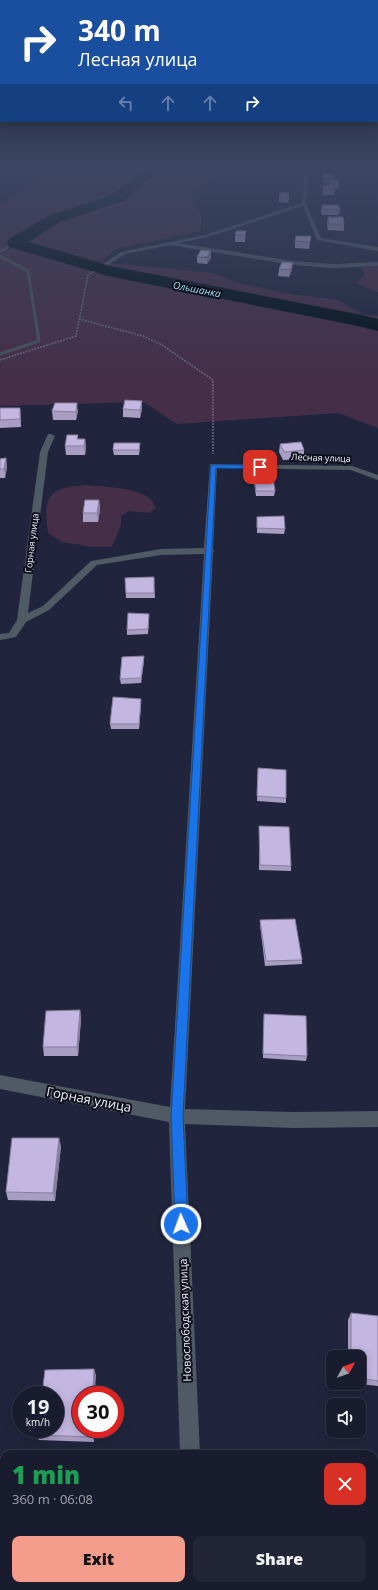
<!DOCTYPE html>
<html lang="en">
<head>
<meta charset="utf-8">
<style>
  :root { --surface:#181c2e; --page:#212536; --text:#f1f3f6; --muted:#9fa1aa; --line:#363a4a; --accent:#f49d8b }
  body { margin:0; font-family:"Open Sans",sans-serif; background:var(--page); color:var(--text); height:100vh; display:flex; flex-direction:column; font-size:15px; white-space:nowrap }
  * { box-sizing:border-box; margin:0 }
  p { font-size:13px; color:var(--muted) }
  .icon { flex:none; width:22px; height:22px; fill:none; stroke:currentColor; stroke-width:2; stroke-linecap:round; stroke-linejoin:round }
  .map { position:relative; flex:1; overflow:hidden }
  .sheet { position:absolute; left:0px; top:1450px; width:378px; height:140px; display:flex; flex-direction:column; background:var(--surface); border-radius:12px 12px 0 0; box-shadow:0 2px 10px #0003,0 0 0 1px var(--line) }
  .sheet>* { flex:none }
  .banner { position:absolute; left:0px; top:0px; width:378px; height:122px; box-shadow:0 2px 10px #0003,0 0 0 1px var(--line); background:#1a4fa0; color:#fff; overflow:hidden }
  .needle { width:26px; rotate:50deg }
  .controls { position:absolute; left:326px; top:1350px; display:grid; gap:8px }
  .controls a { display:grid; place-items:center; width:40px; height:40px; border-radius:8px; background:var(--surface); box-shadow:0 2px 10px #0003,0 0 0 1px var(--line); font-size:20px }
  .speed { position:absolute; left:12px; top:1386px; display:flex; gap:8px; font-size:20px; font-weight:700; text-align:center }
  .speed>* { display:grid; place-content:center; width:52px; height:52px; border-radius:50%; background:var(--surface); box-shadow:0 2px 10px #0003,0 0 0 1px var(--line); line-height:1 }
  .speed small { font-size:10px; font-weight:400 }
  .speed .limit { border:6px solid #d22; background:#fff; color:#111 }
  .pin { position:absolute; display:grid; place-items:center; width:34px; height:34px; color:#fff; margin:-17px; border-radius:8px; box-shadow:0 2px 6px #0006 }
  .me { position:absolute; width:44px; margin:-22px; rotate:358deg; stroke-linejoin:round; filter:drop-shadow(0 0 3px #0008) }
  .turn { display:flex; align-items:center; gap:14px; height:84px; padding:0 12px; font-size:18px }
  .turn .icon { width:52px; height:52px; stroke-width:2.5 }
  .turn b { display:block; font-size:28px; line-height:34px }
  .lanes { display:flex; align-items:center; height:38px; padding:0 12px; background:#0003; justify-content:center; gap:20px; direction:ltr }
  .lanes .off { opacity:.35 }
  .round { display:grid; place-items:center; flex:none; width:42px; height:42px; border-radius:8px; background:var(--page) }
  .summary { display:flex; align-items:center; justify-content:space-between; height:68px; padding:0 12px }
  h1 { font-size:24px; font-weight:800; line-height:30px; color:#1e9e55 }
  .cta { display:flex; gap:8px; margin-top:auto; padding:8px 12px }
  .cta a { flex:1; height:46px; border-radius:8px; background:var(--accent); color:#111; font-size:16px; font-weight:800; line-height:46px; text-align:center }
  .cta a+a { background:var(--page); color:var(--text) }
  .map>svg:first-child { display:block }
  .green { fill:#452e48 }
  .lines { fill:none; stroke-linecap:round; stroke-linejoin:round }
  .stream-far1 { stroke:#47535e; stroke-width:2.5 }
  .stream { stroke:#47535e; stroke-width:3 }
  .river { fill:#00101a; fill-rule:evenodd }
  .path { stroke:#656a7e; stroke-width:1.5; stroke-dasharray:2 1; stroke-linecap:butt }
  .minor { fill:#505a64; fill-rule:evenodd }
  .major { fill:#798ca1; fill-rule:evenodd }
  .wall { fill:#a89dc2 }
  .shaded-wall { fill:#887f9e }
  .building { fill:#c3b6e1; stroke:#887f9e }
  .route { fill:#1a73e8; stroke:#114b97 }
  .labels { text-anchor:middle; stroke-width:4; stroke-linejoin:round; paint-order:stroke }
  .far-street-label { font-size:9px; fill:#eceffc; stroke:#0d0f1a }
  .far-water-label { font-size:10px; font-style:italic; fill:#a1defa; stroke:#0d0f1a }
  .street-label { font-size:11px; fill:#eceffc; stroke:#0d0f1a }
  .near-street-label { font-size:13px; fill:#eceffc; stroke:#0d0f1a }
</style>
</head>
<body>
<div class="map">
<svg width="378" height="1590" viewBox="0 0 378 1590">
  <rect width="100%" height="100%" fill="#20253d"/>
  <!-- green -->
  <path class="green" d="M59,165H249L216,170L191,198L201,214V231L116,249L101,262L214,273L234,282L285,293L338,300L362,314L378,316V428L338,413L177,424L144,402L0,406V204Z
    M361,267H378V292L358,284V281L365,275Z
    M87,485C103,487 140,487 151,500C153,502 154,506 156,508L149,513L129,511L121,516V525L112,547H93L62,542L48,533C43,495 48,488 87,485Z"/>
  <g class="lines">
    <!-- stream-far1 -->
    <path class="stream-far1" d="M0,252L15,243"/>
    <!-- stream -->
    <path class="stream" d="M0,256L28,271L39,341L0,354"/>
    <!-- river -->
    <path class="river" d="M149,165H165L123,201L60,222L29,242L111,266L362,315L378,319V331L353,325L108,276L9,247L7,243L9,239L48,216L113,195Z"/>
    <!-- path -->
    <path class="path" d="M79,319L143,336L162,345L213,380V454
      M0,360L76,336L88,275L95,271"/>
    <!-- minor -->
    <path class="minor" d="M302,165H306L308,179L306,204L321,238L378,247V251L317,240L303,206L208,237L178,243L293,261L332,264L378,262V266L332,268L293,265L170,245L125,254L108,265L103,264L121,252L205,235L302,203L304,179Z
      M48,434H51L55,436L48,452L28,613L43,606L91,561L161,549L204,548L210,464L352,466L378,475V480L351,470L217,468L213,549L214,551L213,553L185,1109L294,1112L378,1111V1127L294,1128L185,1124L200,1454H180L169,1122L0,1089V1075L170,1107L204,554L161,555L97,565L49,610L26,622L16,637L0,640V634L9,633L17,620L40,452Z
      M183,1586H205V1590H183Z"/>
    <!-- major -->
    <path class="major" d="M359,165H378V167L361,166Z"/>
  </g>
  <!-- wall -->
  <path class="wall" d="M323,173L334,177L333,180L339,183L338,189H335L334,195H323V185H329V183H323Z
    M289,193V199L288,203L279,202V196Z
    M322,205L340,209L339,215H322L321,211Z
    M328,217L344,224V231L328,230L327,224Z
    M246,231L245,242H235V235Z
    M311,236L309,249L295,248V241Z
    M197,257L211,258L207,264L197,263Z
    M279,269L292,270L289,277L278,276Z
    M142,401V409L140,418L123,417V409Z
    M0,408L21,416V427L0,428Z
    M52,411H78L76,420H53Z
    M78,435V439H85L86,448L85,455H66L65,446Z
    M280,444L304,450V459L283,460L279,452Z
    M140,447L139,455H114L113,450Z
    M6,458L7,467L5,478H0V459Z
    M254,478L275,491L274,496H256L254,482Z
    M99,500L100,509L98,522H83V513Z
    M257,517L285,529L284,534L257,533Z
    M154,577L155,598H126L125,578Z
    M149,619L148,634L127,635V630Z
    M144,656V661L141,683L121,684L120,679Z
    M141,704L139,729H111L110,724Z
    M258,768L286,798V803L257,801Z
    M259,826L291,866V871L259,870Z
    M260,920L302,960V964L265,966L260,925Z
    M80,1010L81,1019L78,1056H44L43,1047Z
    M264,1014L307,1056L306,1061L263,1058Z
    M61,1146L55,1201L8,1200L6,1192Z
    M351,1313L378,1316V1386L351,1383H359V1357H348V1320Z
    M96,1375L81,1429H94V1442L39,1440L36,1435Z
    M359,1586H374L378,1590H360Z"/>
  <!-- shaded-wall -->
  <path class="shaded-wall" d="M211,251V258L207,264V257Z
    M293,263L292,270L289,277L290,270Z
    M142,401V409L140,418V410Z
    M77,403L78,411L76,420V412Z
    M20,408L21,416V427L20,419Z
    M85,439L86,448L85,455L84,446Z
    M6,458L7,467L5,478L4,469Z
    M99,500L100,509L98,522L97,513Z
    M144,656V661L141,683V678Z
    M141,699V704L139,729V724Z
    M80,1010L81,1019L78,1056L77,1047Z
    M59,1138L61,1146L55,1201L53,1193Z
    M94,1369L96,1375L95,1395H93Z
    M92,1429H94V1442L92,1437Z
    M54,1586H57L56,1590H53Z"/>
  <!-- building -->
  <path class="building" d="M323,173H333L334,177H324Z
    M329,180H338L339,183H330Z
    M323,185H335V189H324Z
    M281,192L289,193L288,197L279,196Z
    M322,205H338L340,209H323Z
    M328,217H343L344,224H329Z
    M236,231H246L245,235H235Z
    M296,236H311L310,242L295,241Z
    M201,250L211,251L207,257H197Z
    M282,262L293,263L290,270L279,269Z
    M125,400L142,401L140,410L123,409Z
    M55,403H77L76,412L52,411Z
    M0,408H20V419L0,420Z
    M67,435H78L77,439H85L84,446H65Z
    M301,442L304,450L284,452L280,444Z
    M114,443H140L139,450H113Z
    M6,458L4,469H0V459Z
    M273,477L275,491H256L254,478Z
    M85,500H99L97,513H83Z
    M284,516L285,529L257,528V517Z
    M154,577V593H126L125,578Z
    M128,613L149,614L148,629L127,630Z
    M144,656L141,678L120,679L122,657Z
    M113,697L141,699L139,724H110Z
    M258,768L286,770V798L257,796Z
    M259,826L289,827L291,866L260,865Z
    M295,919L302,960L266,961L260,920Z
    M80,1010L77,1047H43L46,1011Z
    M264,1014L306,1016L307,1056L263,1054Z
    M12,1138H59L53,1193L6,1192Z
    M351,1313L378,1316V1381L359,1378V1357H351Z
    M94,1369L93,1395H81V1429H92V1437L36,1435L37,1429H55V1395H42L45,1370Z
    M2,1533H4V1586H54L53,1590H0V1542Z
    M374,1542H378V1590H363V1586H374Z"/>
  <!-- sky -->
  <linearGradient id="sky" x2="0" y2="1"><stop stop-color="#121422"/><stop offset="0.43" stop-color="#3c4662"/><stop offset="1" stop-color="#3c4662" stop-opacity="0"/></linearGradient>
  <rect width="378" height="388" fill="url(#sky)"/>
  <!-- route -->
  <path class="route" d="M211,465H260L263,467L260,469L216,468L183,1116L188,1224L186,1229L181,1230L177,1229L175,1224L171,1116Z"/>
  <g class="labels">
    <!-- far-street labels -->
    <g class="far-street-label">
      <text transform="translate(321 458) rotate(2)" y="3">Лесная улица</text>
      <text transform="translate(32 543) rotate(-83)" y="3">Горная улица</text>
    </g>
    <!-- far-water labels -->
    <g class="far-water-label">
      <text transform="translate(197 289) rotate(11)" y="4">Ольшанка</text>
    </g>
    <!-- street labels -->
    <g class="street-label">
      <text transform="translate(185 1320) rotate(-92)" y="4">Новослободская улица</text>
    </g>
    <!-- near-street labels -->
    <g class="near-street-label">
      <text transform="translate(89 1099) rotate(11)" y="5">Горная улица</text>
    </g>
  </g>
</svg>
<div class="controls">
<a><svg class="needle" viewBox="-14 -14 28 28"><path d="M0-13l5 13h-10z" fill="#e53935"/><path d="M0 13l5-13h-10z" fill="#9fa1aa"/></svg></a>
<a><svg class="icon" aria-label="sound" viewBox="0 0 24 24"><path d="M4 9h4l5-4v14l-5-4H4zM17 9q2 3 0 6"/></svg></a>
</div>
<div class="speed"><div>19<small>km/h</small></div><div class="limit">30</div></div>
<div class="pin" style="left:260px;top:467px;background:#d93025"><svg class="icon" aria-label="arrive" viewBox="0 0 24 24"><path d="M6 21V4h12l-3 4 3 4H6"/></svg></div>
<svg class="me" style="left:181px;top:1224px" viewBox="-20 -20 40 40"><circle r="17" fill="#1a73e8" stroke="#fff" stroke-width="3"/><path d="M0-11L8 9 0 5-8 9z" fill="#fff"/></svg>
<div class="banner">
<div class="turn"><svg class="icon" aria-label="right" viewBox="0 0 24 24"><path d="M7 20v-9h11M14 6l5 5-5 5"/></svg><div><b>340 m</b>Лесная улица</div></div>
<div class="lanes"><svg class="icon off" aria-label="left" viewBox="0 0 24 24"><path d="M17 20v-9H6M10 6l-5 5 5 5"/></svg><svg class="icon off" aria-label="ahead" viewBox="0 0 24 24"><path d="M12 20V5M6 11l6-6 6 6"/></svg><svg class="icon off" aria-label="ahead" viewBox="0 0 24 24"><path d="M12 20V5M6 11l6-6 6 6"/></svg><svg class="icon" aria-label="right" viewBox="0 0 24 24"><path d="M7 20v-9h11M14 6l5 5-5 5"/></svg></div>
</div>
<section class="sheet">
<div class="summary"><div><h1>1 min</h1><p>360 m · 06:08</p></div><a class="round" style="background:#d93025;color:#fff"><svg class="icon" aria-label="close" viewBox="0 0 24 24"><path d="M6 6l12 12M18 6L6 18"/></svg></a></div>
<div class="cta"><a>Exit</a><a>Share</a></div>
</section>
</div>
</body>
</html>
